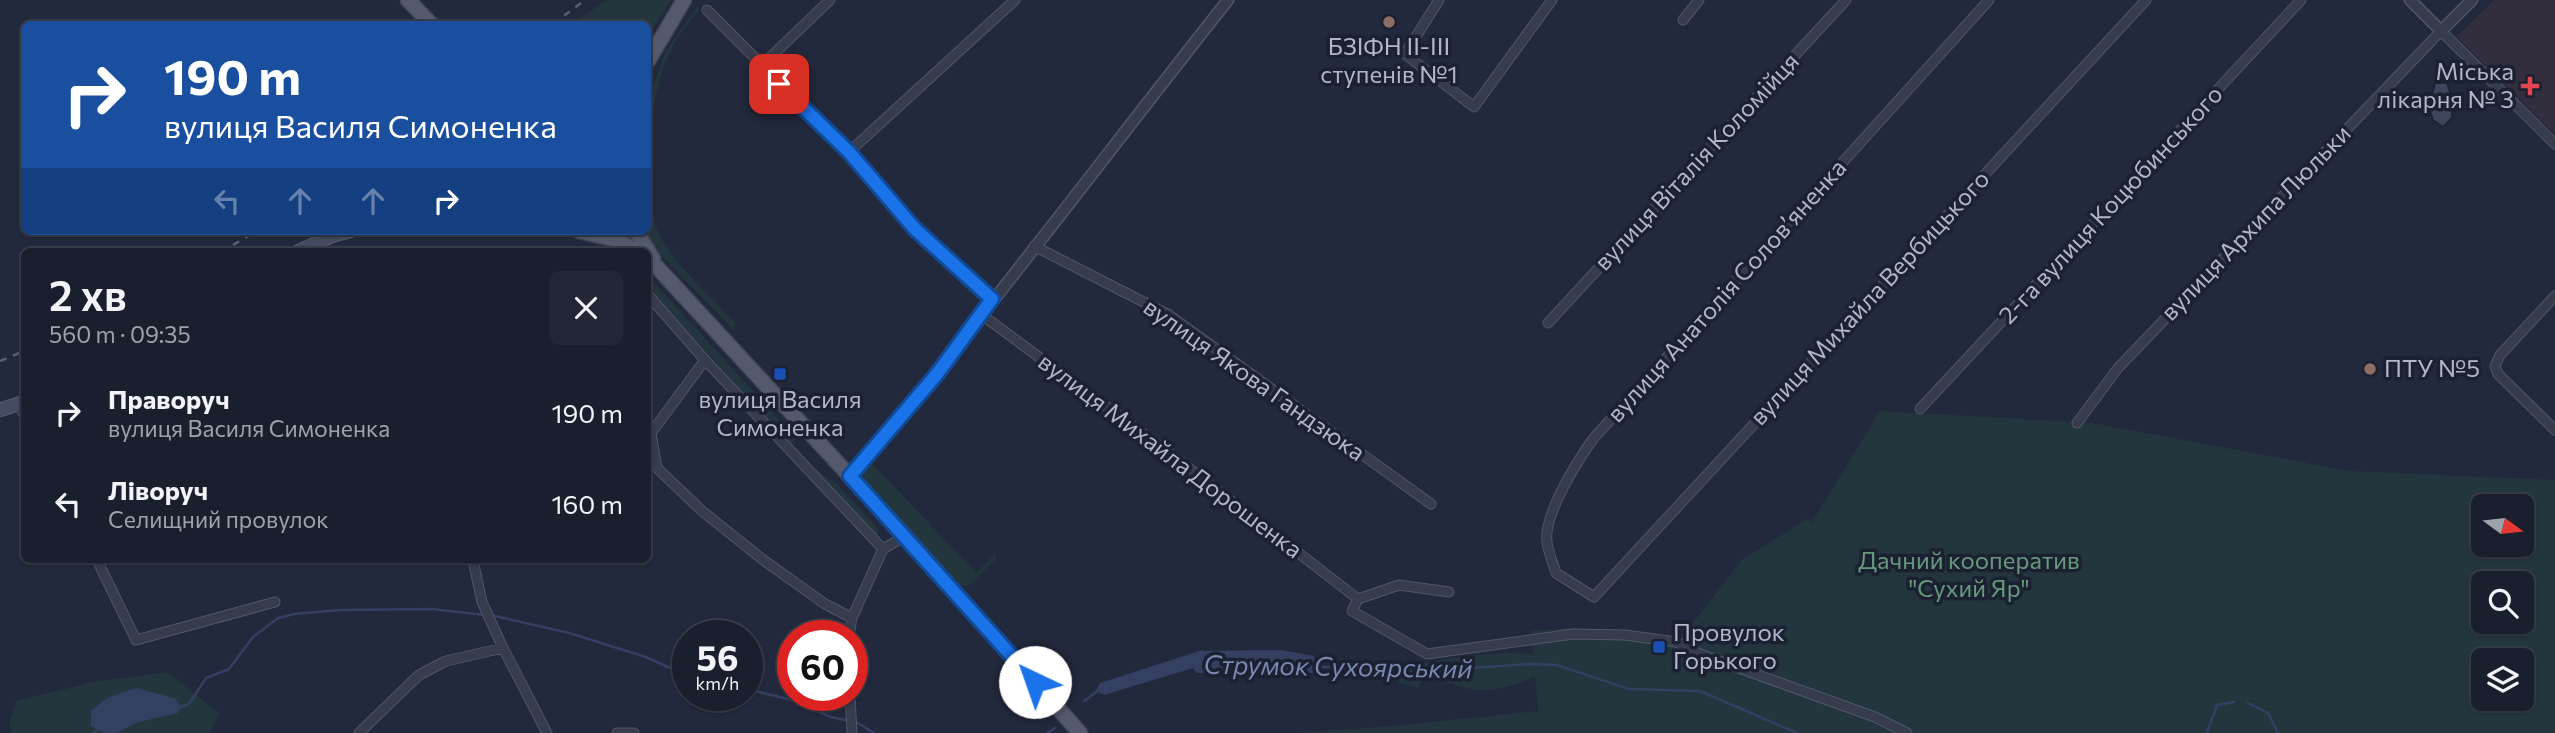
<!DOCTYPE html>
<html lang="uk">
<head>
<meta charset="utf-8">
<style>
  :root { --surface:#1a1f2d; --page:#232735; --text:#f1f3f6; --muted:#9fa2aa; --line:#383d49 }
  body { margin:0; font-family:Commissioner,sans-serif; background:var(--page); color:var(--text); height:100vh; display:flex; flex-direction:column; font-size:26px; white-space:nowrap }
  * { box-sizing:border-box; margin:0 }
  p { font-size:23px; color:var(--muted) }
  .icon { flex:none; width:38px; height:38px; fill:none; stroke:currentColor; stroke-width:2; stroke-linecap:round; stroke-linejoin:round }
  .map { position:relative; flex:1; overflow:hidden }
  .side { position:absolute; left:21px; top:248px; width:630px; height:315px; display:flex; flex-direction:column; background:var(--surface); border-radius:10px; box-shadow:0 2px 5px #0004,0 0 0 2px var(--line) }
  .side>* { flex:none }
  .banner { position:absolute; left:21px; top:21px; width:630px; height:214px; border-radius:10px; box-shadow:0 2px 5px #0004,0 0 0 2px var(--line); background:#1a4fa0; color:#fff; overflow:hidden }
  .needle { width:46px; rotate:105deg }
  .controls { position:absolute; left:2471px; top:494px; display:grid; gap:14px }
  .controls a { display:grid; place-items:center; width:63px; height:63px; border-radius:10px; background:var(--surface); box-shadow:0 2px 5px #0004,0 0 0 2px var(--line); font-size:35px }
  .speed { position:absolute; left:672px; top:620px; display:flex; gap:14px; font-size:35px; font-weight:700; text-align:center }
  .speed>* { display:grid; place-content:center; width:91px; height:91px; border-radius:50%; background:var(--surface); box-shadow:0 2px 5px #0004,0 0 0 2px var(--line); line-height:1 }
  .speed small { font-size:18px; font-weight:400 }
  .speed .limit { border:10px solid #d22; background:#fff; color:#111 }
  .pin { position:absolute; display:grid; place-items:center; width:60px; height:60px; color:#fff; margin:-30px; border-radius:14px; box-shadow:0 4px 10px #0006 }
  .me { position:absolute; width:77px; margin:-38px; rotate:318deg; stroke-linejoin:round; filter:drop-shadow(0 0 5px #0008) }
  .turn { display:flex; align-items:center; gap:24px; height:147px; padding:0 28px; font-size:32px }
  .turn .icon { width:91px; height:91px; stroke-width:2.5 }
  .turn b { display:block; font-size:49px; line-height:60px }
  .lanes { display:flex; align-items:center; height:66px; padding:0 28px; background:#0003; justify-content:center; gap:35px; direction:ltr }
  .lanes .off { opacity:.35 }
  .round { display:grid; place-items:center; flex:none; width:74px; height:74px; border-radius:10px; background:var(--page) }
  .summary { display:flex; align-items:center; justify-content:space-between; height:119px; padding:0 28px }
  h1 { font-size:42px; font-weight:600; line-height:52px }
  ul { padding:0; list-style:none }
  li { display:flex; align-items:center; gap:21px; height:91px; padding:0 28px }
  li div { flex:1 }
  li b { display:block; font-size:26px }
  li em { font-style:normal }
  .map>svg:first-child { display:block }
  .medical { fill:#332e3d }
  .green { fill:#24363d; fill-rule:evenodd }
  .water { fill:#343f62 }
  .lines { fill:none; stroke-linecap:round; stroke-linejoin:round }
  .stream { stroke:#343f62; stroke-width:2.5 }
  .building { fill:#3e455c; stroke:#1d2333; stroke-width:2 }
  .minor-casing { stroke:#515667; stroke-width:11 }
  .tertiary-casing { stroke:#515667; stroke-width:13 }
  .secondary-casing { stroke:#515667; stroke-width:15 }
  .primary-casing { stroke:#3f4555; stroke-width:17 }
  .minor { stroke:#363c4c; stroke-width:9 }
  .tertiary { stroke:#363c4c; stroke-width:10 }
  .secondary { stroke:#444a5f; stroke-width:12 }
  .primary { stroke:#545a6c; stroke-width:14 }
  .rail { stroke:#585f73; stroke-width:2.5; stroke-dasharray:7 7; stroke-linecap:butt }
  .route-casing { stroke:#114b97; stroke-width:18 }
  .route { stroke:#1a73e8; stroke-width:12 }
  .education-dot { fill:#8d6e63; stroke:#1b2131; stroke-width:2.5 }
  .health-dot { fill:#e0444e; stroke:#1b2131; stroke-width:2.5 }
  .transit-dot { fill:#1a4fb4; stroke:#1b2131; stroke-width:2.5 }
  .labels { text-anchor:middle; stroke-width:7; stroke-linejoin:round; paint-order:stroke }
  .poi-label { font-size:24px; fill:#b2b6c8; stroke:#1b2131 }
  .street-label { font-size:24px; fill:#b2b6c8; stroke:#1b2131 }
  .park-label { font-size:24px; fill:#68997c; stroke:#1b2131 }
  .water-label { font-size:26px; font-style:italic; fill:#7987b1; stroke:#1b2131 }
</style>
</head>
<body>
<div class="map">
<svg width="2555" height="733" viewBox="0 0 2555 733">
  <rect width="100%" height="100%" fill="#22293c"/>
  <!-- medical -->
  <path class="medical" d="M2494,0H2555V134L2457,37Z"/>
  <!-- green -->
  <path class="green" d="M606,0H671L648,36V24H573Z
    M698,5L699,10C686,26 674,41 667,59C649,103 637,196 661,238C680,271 711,295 735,323L734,330L660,254L646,231L648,102L665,52Z
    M648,276L793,435L795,443L791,444L648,288Z
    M1880,411L2092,423L2349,471L2555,480V733H1299L1394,726L1538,711L1535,676C1504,692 1469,697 1440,677L1422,680L1418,688L1399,683L1398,673C1419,658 1506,651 1533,654L1531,631L1573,628L1681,638L1742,560L1807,519L1812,522ZM2483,506H2522V544H2483ZM2483,583H2522V621H2483ZM2483,660H2522V698H2483Z
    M872,463L976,573L995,554L996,559L970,585H960L865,482L862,470Z
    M815,469L837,484L878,528V534H874Z
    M168,672L220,714L209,733H12L9,724L16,701L94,682Z"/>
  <!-- water -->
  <path class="water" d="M1281,650L1314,656L1315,670L1312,673H1197L1193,668L1104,695L1096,691L1100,683L1199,651Z
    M136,688L175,698L180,706L178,713L139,722L116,733H105L91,726V711L107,698Z"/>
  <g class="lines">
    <!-- stream -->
    <path class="stream" d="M491,615L569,633L646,657L688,676
      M1314,666L1398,673L1530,664L1557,665L1629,689L1700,691L1797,733
      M747,689L792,700L831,717L849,721
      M1084,701L1098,691
      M2248,703L2268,713L2278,733
      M178,708L189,704L206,678L229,669L253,637L278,618L294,614L341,610L432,609L484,615
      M856,722L874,733
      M93,733L100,727
      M1047,733L1055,728
      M2207,733L2217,705L2234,702"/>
  </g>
  <!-- building -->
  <path class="building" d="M2435,83H2447L2453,100L2452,118L2443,127L2433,120L2429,108Z"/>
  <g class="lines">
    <defs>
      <path id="minor" d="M1439,0L1405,54L1474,107L1552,0
        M1989,0L1593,439C1578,460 1543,515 1547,542C1548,552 1553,563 1556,573L1594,597L2146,0
        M707,10L849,152L915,229L992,299
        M1683,20L1699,0
        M761,66L830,0
        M849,152L1015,0
        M1034,246L1169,315L1431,504
        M648,295L705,360L883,549
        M2555,296L2500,355L2495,366L2498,374L2555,430
        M982,315L1172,455L1358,599
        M1548,323L1846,0
        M705,360L651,433L657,468L702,511L762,559L825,604L852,618
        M19,404L24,415
        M1920,409L2301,0
        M2077,423L2118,368L2441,31L2555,144
        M883,549L905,536
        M97,560L136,640L275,602
        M473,560L482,602L503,648
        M1449,592L1399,585L1358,599L1352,611L1427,654L1573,634L1625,635L1676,642L1700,654L1875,717L1907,733
        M849,635L852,618L883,549
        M850,695L852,733
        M359,733L419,675L446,661L503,648L547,733
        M617,733H634"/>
      <path id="tertiary" d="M2410,0L2441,31L2472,0
        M850,476C981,322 1102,159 1228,0"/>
      <path id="secondary" d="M297,252L334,235L350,231
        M0,410L24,402"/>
      <path id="primary" d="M408,0L431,24
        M648,61L684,0
        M579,231L618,240L637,252
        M636,231L653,259
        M648,260L657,267L905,536L1080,733"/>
    </defs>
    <!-- minor casing -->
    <use href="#minor" class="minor-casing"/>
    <!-- tertiary casing -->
    <use href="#tertiary" class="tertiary-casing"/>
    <!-- secondary casing -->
    <use href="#secondary" class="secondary-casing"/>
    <!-- primary casing -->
    <use href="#primary" class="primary-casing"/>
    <!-- minor -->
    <use href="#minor" class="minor"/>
    <!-- tertiary -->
    <use href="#tertiary" class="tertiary"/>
    <!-- secondary -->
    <use href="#secondary" class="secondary"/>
    <!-- primary -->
    <use href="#primary" class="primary"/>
    <!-- rail -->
    <path class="rail" d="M553,24L585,0
      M221,252L257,231
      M0,361L24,351"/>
  </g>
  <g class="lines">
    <defs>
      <path id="route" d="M779,84L849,152L915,229L992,299L937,374L850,476L1035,682"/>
    </defs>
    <!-- route casing -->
    <use href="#route" class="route-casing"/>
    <!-- route -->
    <use href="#route" class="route"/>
  </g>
  <!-- markers -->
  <g class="education-dot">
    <circle cx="1389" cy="22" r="7"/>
    <circle cx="2370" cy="369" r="7"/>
  </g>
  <path class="health-dot" d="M2526.5 75.5h7v7h7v7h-7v7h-7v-7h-7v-7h7z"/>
  <g class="transit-dot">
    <rect x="773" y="367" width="14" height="14" rx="3.5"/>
    <rect x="1652" y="640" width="14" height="14" rx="3.5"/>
  </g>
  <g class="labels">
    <!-- poi labels -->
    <g class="poi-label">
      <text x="1389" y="55">БЗІФН ІІ-ІІІ<tspan x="1389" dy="28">ступенів №1</tspan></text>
      <text x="2514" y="80" text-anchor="end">Міська<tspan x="2514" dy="28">лікарня № 3</tspan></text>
      <text x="2384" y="377" text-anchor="start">ПТУ №5</text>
      <text x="780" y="408">вулиця Василя<tspan x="780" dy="28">Симоненка</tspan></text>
      <text x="1673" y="641" text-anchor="start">Провулок<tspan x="1673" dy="28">Горького</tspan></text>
    </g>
    <!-- street labels -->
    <g class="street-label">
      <text transform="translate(1697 162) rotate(-47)" y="8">вулиця Віталія Коломійця</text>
      <text transform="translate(2111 205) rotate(-47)" y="8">2-га вулиця Коцюбинського</text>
      <text transform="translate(2256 223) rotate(-46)" y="8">вулиця Архипа Люльки</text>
      <text transform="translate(1727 291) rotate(-48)" y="8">вулиця Анатолія Соловʼяненка</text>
      <text transform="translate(1870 298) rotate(-47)" y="8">вулиця Михайла Вербицького</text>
      <text transform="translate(1254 380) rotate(35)" y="8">вулиця Якова Гандзюка</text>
      <text transform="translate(1170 456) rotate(37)" y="8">вулиця Михайла Дорошенка</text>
    </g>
    <!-- park labels -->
    <g class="park-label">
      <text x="1969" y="569">Дачний кооператив<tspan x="1969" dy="28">"Сухий Яр"</tspan></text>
    </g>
    <!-- water labels -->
    <g class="water-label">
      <text transform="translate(1338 667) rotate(1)" y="9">Струмок Сухоярський</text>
    </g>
  </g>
</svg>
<div class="controls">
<a><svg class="needle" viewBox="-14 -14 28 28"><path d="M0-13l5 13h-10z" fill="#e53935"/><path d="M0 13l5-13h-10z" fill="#9fa2aa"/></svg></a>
<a><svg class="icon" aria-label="search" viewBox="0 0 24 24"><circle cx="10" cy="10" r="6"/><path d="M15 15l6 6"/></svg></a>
<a><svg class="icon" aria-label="layers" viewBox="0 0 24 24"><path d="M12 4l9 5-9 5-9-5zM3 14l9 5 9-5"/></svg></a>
</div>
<div class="speed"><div>56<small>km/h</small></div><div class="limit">60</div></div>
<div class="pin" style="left:779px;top:84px;background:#d93025"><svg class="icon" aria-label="arrive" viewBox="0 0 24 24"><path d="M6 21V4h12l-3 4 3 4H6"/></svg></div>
<svg class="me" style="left:1035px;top:682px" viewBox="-20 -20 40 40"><circle r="19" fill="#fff"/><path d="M0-13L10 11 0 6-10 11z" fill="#1a73e8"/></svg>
<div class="banner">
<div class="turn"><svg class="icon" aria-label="right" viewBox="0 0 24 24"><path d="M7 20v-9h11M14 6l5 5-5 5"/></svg><div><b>190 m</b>вулиця Василя Симоненка</div></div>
<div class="lanes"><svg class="icon off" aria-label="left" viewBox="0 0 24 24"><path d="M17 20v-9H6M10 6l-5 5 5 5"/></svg><svg class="icon off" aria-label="ahead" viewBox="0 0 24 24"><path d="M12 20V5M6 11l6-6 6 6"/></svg><svg class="icon off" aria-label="ahead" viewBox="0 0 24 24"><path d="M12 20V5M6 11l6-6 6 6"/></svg><svg class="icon" aria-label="right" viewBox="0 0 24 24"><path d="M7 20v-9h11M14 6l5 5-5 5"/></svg></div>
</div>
<section class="side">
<div class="summary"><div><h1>2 хв</h1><p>560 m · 09:35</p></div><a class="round"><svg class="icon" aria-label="close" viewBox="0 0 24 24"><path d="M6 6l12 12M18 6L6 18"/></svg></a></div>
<ul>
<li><svg class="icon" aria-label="right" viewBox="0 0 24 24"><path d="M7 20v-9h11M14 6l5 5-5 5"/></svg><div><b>Праворуч</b><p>вулиця Василя Симоненка</p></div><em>190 m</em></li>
<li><svg class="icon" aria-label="left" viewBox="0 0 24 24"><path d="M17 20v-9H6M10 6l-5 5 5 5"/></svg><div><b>Ліворуч</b><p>Селищний провулок</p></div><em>160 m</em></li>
</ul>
</section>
</div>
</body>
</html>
